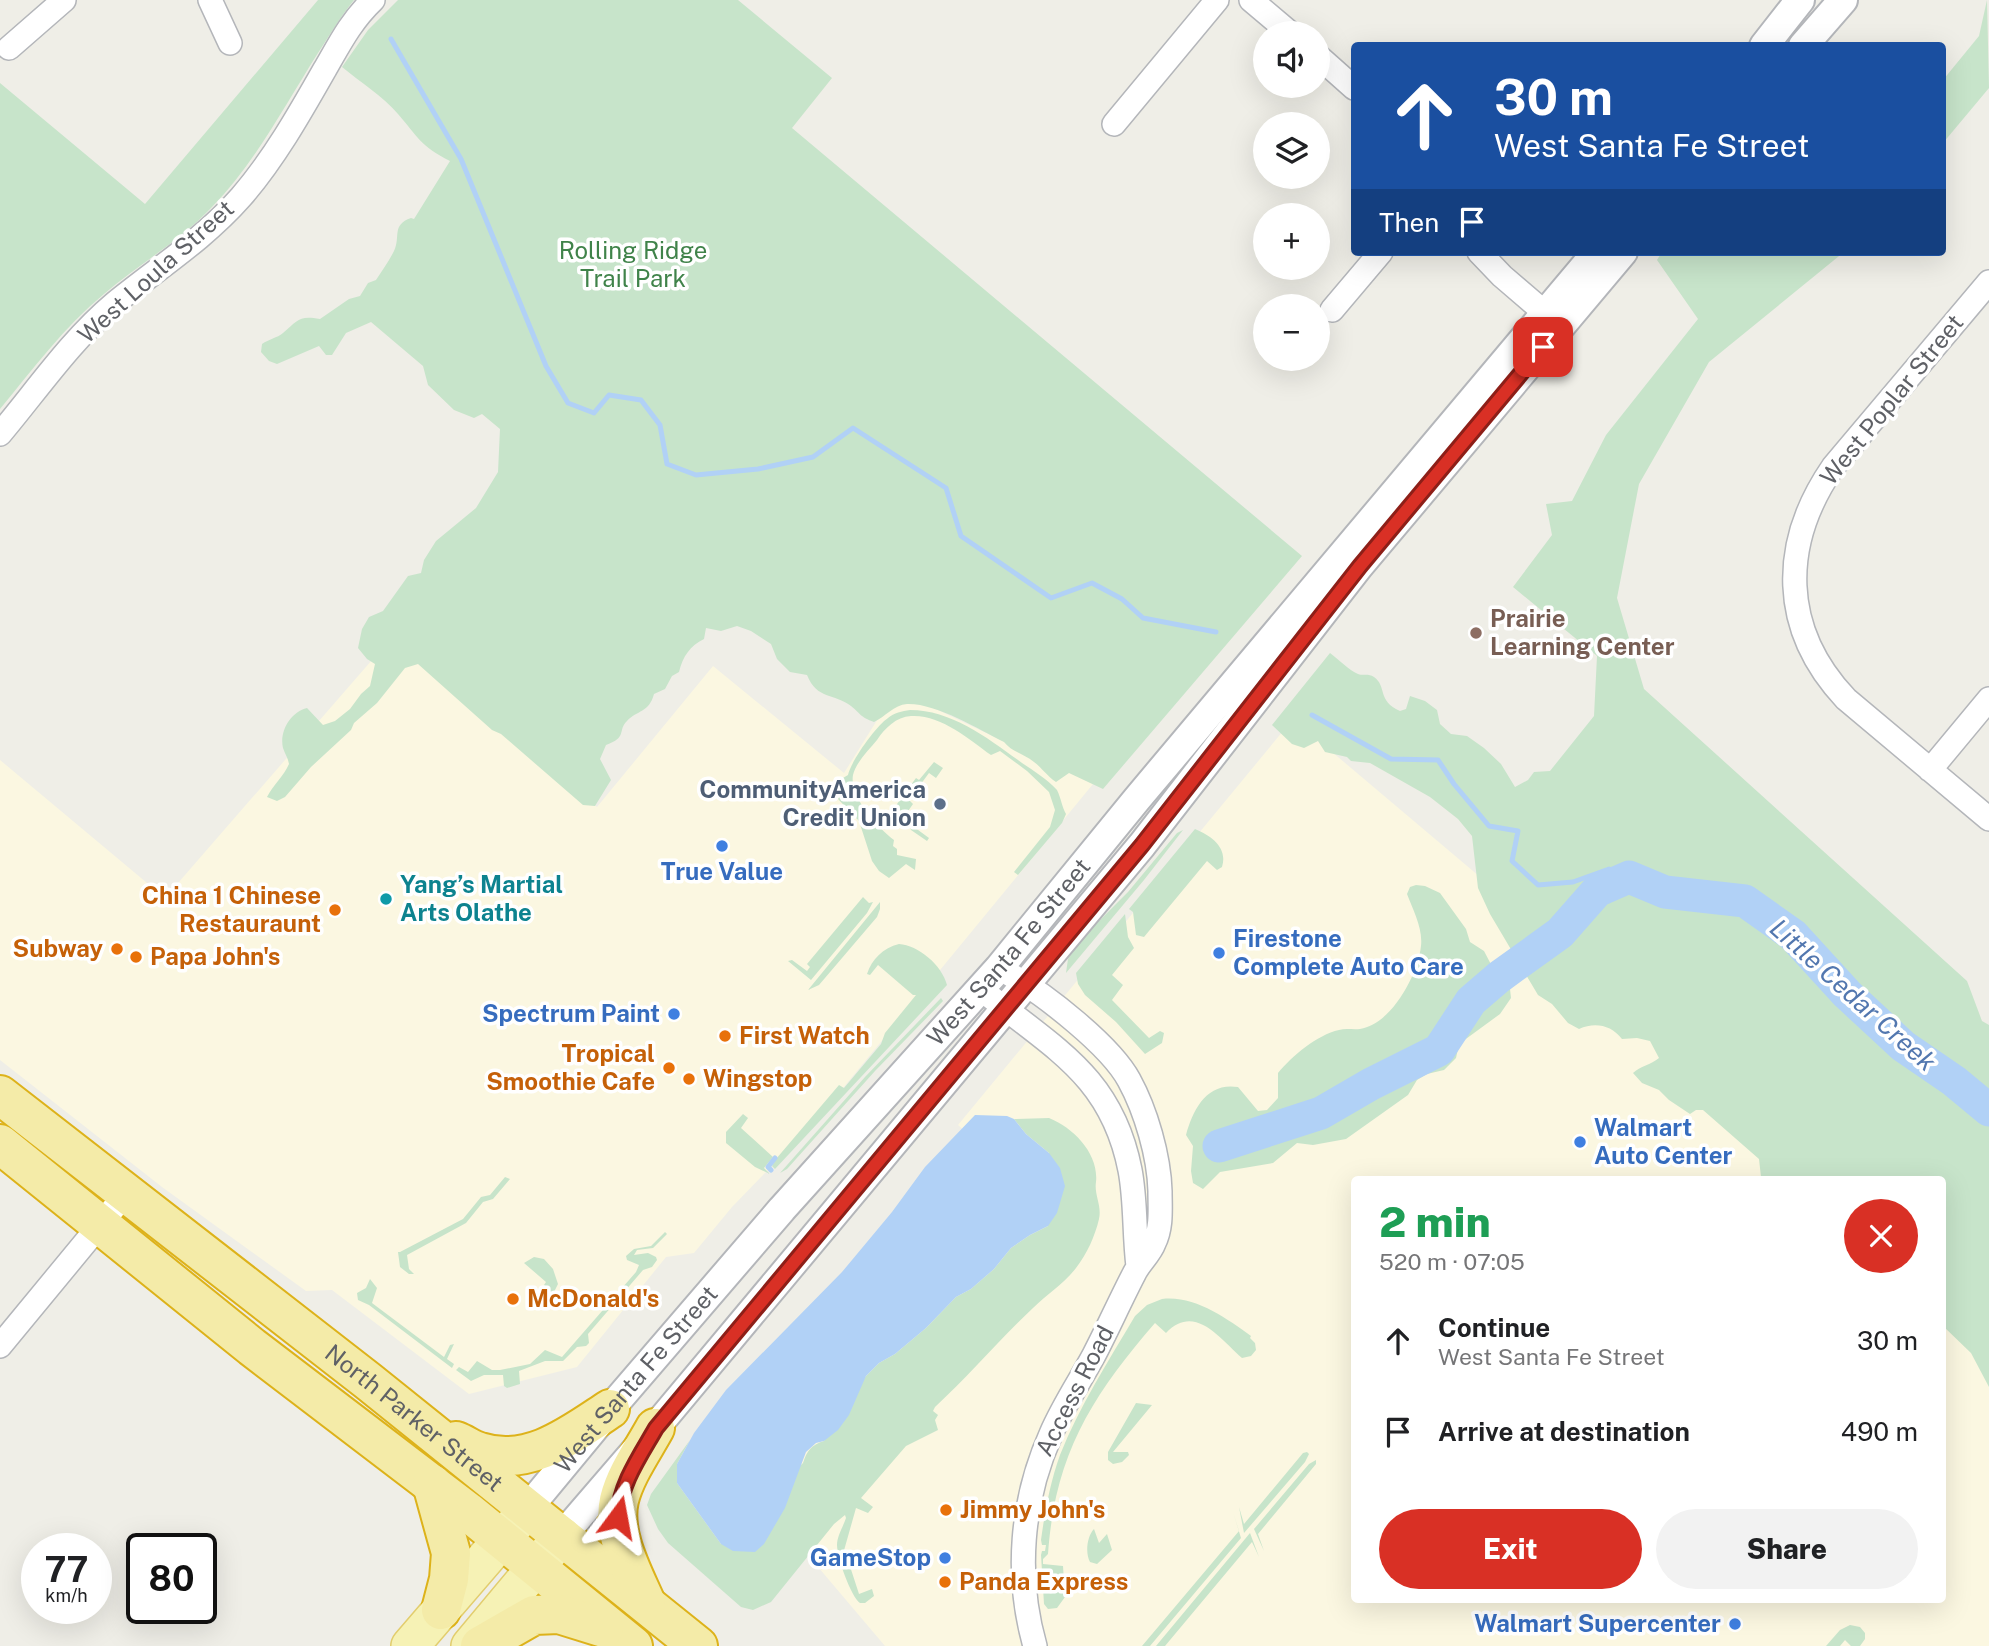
<!DOCTYPE html>
<html lang="en">
<head>
<meta charset="utf-8">
<style>
  :root { --surface:#fff; --page:#f2f2f2; --text:#202124; --muted:#757577; --accent:#d93025 }
  body { margin:0; font-family:"Public Sans",sans-serif; background:var(--page); color:var(--text); height:100vh; display:flex; flex-direction:column; font-size:26px; white-space:nowrap }
  * { box-sizing:border-box; margin:0 }
  p { font-size:23px; color:var(--muted) }
  .icon { flex:none; width:38px; height:38px; fill:none; stroke:currentColor; stroke-width:2; stroke-linecap:round; stroke-linejoin:round }
  .map { position:relative; flex:1; overflow:hidden }
  .panel { position:absolute; left:1351px; top:1176px; width:595px; height:427px; display:flex; flex-direction:column; background:var(--surface); border-radius:7px; box-shadow:0 7px 28px #0002 }
  .panel>* { flex:none }
  .banner { position:absolute; left:1351px; top:42px; width:595px; height:214px; border-radius:7px; box-shadow:0 7px 28px #0002; background:#1a4fa0; color:#fff; overflow:hidden }
  .tools { position:absolute; left:1253px; top:21px; display:grid; gap:14px }
  .tools a { display:grid; place-items:center; width:77px; height:77px; border-radius:50%; background:var(--surface); box-shadow:0 7px 28px #0002; font-size:35px }
  .speed { position:absolute; left:21px; top:1533px; display:flex; gap:14px; font-size:35px; font-weight:700; text-align:center }
  .speed>* { display:grid; place-content:center; width:91px; height:91px; border-radius:50%; background:var(--surface); box-shadow:0 7px 28px #0002; line-height:1 }
  .speed small { font-size:18px; font-weight:400 }
  .speed .limit { border:4px solid #111; border-radius:10px; background:#fff; color:#111 }
  .pin { position:absolute; display:grid; place-items:center; width:60px; height:60px; color:#fff; margin:-30px; border-radius:14px; box-shadow:0 4px 10px #0006 }
  .me { position:absolute; width:77px; margin:-38px; rotate:13deg; stroke-linejoin:round; filter:drop-shadow(0 0 5px #0008) }
  .turn { display:flex; align-items:center; gap:24px; height:147px; padding:0 28px; font-size:32px }
  .turn .icon { width:91px; height:91px; stroke-width:2.5 }
  .turn b { display:block; font-size:49px; line-height:60px }
  .then { display:flex; align-items:center; height:66px; padding:0 28px; background:#0003; gap:14px; font-size:26px }
  .round { display:grid; place-items:center; flex:none; width:74px; height:74px; border-radius:37px; background:var(--page) }
  .summary { display:flex; align-items:center; justify-content:space-between; height:119px; padding:0 28px }
  h1 { font-size:42px; font-weight:800; line-height:52px; color:#1e9e55 }
  .action { display:flex; gap:14px; margin-top:auto; padding:14px 28px }
  .action a { flex:1; height:80px; border-radius:42px; background:var(--accent); color:#fff; font-size:28px; font-weight:800; line-height:80px; text-align:center }
  .action a+a { background:var(--page); color:var(--text) }
  ul { padding:0; list-style:none }
  li { display:flex; align-items:center; gap:21px; height:91px; padding:0 28px }
  li div { flex:1 }
  li b { display:block; font-size:26px }
  li em { font-style:normal }
  .map>svg:first-child { display:block }
  .commercial { fill:#fbf7e1 }
  .green { fill:#c7e4ca }
  .water { fill:#b1d1f6 }
  .lines { fill:none; stroke-linecap:round; stroke-linejoin:round }
  .stream { stroke:#b1d1f6; stroke-width:5 }
  .river { stroke:#b1d1f6; stroke-width:33 }
  .minor-casing { stroke:#b4b6ba; stroke-width:26 }
  .tertiary-casing { stroke:#b4b6ba; stroke-width:32 }
  .primary-casing { stroke:#e2cd6d; stroke-width:40 }
  .trunk-casing { stroke:#ddb21a; stroke-width:42 }
  .minor { stroke:#fff; stroke-width:23 }
  .tertiary { stroke:#fff; stroke-width:28 }
  .primary { stroke:#f6f2b5; stroke-width:37 }
  .trunk { stroke:#f4eba8; stroke-width:38 }
  .route-casing { stroke:#8d1f18; stroke-width:18 }
  .route { stroke:#d93025; stroke-width:12 }
  .education-dot { fill:#8d6e63; stroke:#fff; stroke-width:2.5 }
  .service-dot { fill:#5c6f8a; stroke:#fff; stroke-width:2.5 }
  .shop-dot { fill:#3f7fe0; stroke:#fff; stroke-width:2.5 }
  .culture-dot { fill:#0f9aa8; stroke:#fff; stroke-width:2.5 }
  .food-dot { fill:#e8710a; stroke:#fff; stroke-width:2.5 }
  .labels { text-anchor:middle; stroke-width:7; stroke-linejoin:round; paint-order:stroke }
  .park-label { font-size:24px; fill:#40834a; stroke:#fff }
  .street-label { font-size:24px; fill:#5f6166; stroke:#fff }
  .education-label { font-size:24px; font-weight:bold; fill:#785e54; stroke:#fff; text-anchor:start }
  .service-label { font-size:24px; font-weight:bold; fill:#4e5e75; stroke:#fff; text-anchor:end }
  .shop-label { font-size:24px; font-weight:bold; fill:#366cbe; stroke:#fff; text-anchor:end }
  .culture-label { font-size:24px; font-weight:bold; fill:#0d838f; stroke:#fff; text-anchor:start }
  .food-label { font-size:24px; font-weight:bold; fill:#c56008; stroke:#fff; text-anchor:start }
  .water-label { font-size:26px; font-style:italic; fill:#5277af; stroke:#fff }
</style>
</head>
<body>
<div class="map">
<svg width="1989" height="1646" viewBox="0 0 1989 1646">
  <rect width="100%" height="100%" fill="#efeee7"/>
  <!-- commercial -->
  <path class="commercial" d="M392,637L597,807L713,666L844,773L896,690L1093,784L820,1116L732,1207L694,1253L666,1257L577,1367L469,1394L332,1290L306,1291L162,1187L0,1060V760L165,898Z
    M1293,719L1838,1179L1354,1180V1600H1942L1943,1268L1989,1307V1646H885L713,1443L973,1138L958,1125Z"/>
  <!-- green -->
  <path class="green" d="M318,0H354C340,17 330,35 318,53C285,105 255,163 212,207C180,241 139,264 104,294C64,327 33,369 0,409V83L145,204Z
    M398,0H738L832,78L792,128L1302,556L1103,789L1069,773L1056,782C1047,776 1042,768 1034,762C1024,754 1012,752 1004,742C978,729 936,703 907,704C894,705 885,717 874,722C860,717 861,714 851,706C834,693 817,700 807,675L790,672L777,659L771,644L751,631L737,626L721,631L706,628L704,639C690,646 683,656 679,672L672,676L665,689L654,694C649,713 637,710 627,721C617,731 628,737 606,745L600,759L611,780L595,806L583,805L501,734L492,730L418,664L405,668L377,703L354,723L351,730L311,767L285,797L277,801L267,797C273,785 284,776 289,764C288,758 285,754 283,748C279,731 291,712 307,708L323,725L335,721L350,709L361,694L370,686L375,664L367,659L358,648L362,629L369,617L383,611L408,576L421,573L424,560L436,541L476,508L498,472L500,429L482,414L474,418L454,410L428,385L423,366L371,322L346,333L332,355H326L319,346L277,364L269,361L261,352L262,344C269,339 277,338 283,333C298,320 299,315 320,319L349,299L360,296L368,283L376,280C382,271 389,261 394,251C401,237 391,225 411,218L414,219L450,161C420,146 418,137 398,114C383,96 360,82 342,67L368,30Z
    M1987,0L1989,88L1943,143V80L1979,36Z
    M1662,252H1844L1709,362L1639,484L1617,598L1644,689L1967,981L1982,1021L1989,1025V1387L1971,1353L1943,1326L1942,1180L1764,1179L1761,1177L1759,1159L1703,1110H1696L1690,1114L1669,1100L1659,1090L1642,1083L1633,1073C1640,1066 1651,1065 1659,1058L1650,1041L1637,1038L1622,1039C1611,1025 1595,1022 1579,1029L1568,1023L1552,1004L1538,995L1490,914L1478,888L1472,836L1458,819L1430,797L1370,763L1351,761L1347,757L1325,752L1318,741L1304,748L1292,744L1272,725L1330,653C1338,659 1349,670 1358,674C1364,676 1368,673 1374,677C1387,686 1377,701 1400,711L1406,709L1410,696L1425,701L1437,710L1440,724L1451,734L1467,736L1484,748L1501,764L1515,787L1528,780L1534,772L1550,771L1594,716L1597,656L1513,587L1552,535L1546,504L1572,501L1606,435L1698,319L1657,260Z
    M910,710C952,710 989,739 1022,763C1034,771 1047,779 1057,790C1061,798 1062,807 1066,814L1062,823L1018,875L1014,872L1050,827L1055,810L1049,792L1027,771L1000,751L991,755C969,739 940,714 911,716C896,717 885,728 877,740C869,750 856,762 853,775C849,797 878,828 894,840L893,846L897,849V855L916,859L915,870L906,864L889,878L879,871L872,861L859,821L838,799L840,796L836,792L833,795L832,792L843,778L848,775C851,761 876,726 888,718C894,713 902,711 910,710Z
    M934,762L943,768L936,778L929,773L909,800L913,804L906,814L917,823L914,827L929,838L927,841L911,830L908,821L895,812L897,804L916,778L919,780Z
    M1195,829C1212,836 1228,848 1222,867L1217,870L1207,861L1144,937L1136,935L1133,912L1129,909Z
    M1183,830L1144,880L1066,973L1068,959L1076,944L1128,892L1177,833Z
    M1416,885L1425,886L1440,893L1466,929L1470,942L1484,951L1495,972L1510,989L1511,998L1500,1014L1459,1044L1456,1058L1444,1070L1427,1074L1417,1080L1408,1095L1346,1139L1313,1145L1297,1143L1273,1163L1220,1172L1203,1189L1193,1183L1191,1171L1193,1146L1186,1135C1193,1109 1207,1082 1238,1087L1258,1111L1267,1110L1278,1098V1073C1292,1056 1317,1035 1339,1030C1346,1028 1353,1030 1360,1029C1392,1024 1418,974 1421,946C1423,928 1413,910 1407,894L1410,887Z
    M863,897L869,903L873,902L867,913L811,980L788,961L792,960L807,971L810,967L807,964Z
    M880,902V909L877,917L819,985L808,990Z
    M1125,914L1128,937L1134,948L1112,975L1123,985L1112,1000L1149,1038L1160,1031L1164,1033L1162,1043L1145,1054L1116,1022L1085,995L1078,984L1076,973Z
    M899,944C918,945 942,965 947,985L775,1169L772,1166L776,1159L839,1085L844,1088L881,1044L885,1033L916,995H913L878,965L870,975L867,974C872,959 883,948 899,944Z
    M941,998L943,1001L875,1071L787,1169L780,1173L865,1077Z
    M743,1114L748,1118L741,1128L773,1157L764,1168L770,1174L755,1167L726,1143V1132Z
    M1049,1118C1074,1128 1099,1154 1096,1182C1094,1195 1102,1206 1099,1219C1095,1236 1087,1254 1076,1268C1064,1284 1047,1294 1033,1308C999,1340 969,1376 935,1407L933,1411L938,1415L935,1420L938,1430L906,1446L861,1498L873,1507L868,1513L856,1508L843,1554H846L859,1594L872,1589L874,1596L865,1603H860C851,1597 837,1557 837,1545C837,1536 843,1527 846,1518L845,1515L834,1524L771,1602L753,1610L741,1607L668,1543L658,1529L647,1505L651,1494L690,1440L677,1464V1483L721,1544L803,1463C807,1451 811,1445 824,1441L866,1376L879,1363L895,1354L926,1328L956,1297L971,1289L994,1269L1011,1248L1030,1235L1048,1226L1049,1153L1026,1134L1014,1119Z
    M505,1177L510,1179L493,1199L483,1202L466,1223L407,1255L409,1269L414,1274H409L400,1267L398,1252H400L463,1219L481,1197L490,1195Z
    M665,1232L667,1234L653,1248L637,1250L634,1255L648,1253L656,1257L657,1260L652,1267L643,1270L588,1334L589,1343L586,1346L577,1347L563,1361H545L519,1371L520,1384L507,1388L504,1386L503,1375H484L471,1381L456,1370L459,1367L468,1372L477,1361L492,1370H500L530,1364L545,1350L562,1357L636,1272L639,1265L627,1260L626,1256L634,1249L651,1246Z
    M534,1257L544,1259L553,1269L558,1284L553,1294L544,1285L546,1282L524,1263Z
    M370,1279L377,1288L372,1303L444,1357L450,1345L454,1344L447,1359L454,1364L452,1368L369,1305L358,1300L357,1293L366,1288Z
    M1162,1299C1194,1295 1226,1318 1251,1336L1250,1338L1255,1343L1256,1350L1251,1356L1242,1358C1219,1338 1195,1303 1166,1333L1155,1323C1091,1397 1055,1455 1048,1554L1043,1559V1564L1063,1566L1065,1597L1057,1608L1048,1609L1044,1604L1041,1555L1042,1551H1045L1046,1545H1042L1041,1540C1045,1511 1050,1483 1060,1455C1079,1407 1109,1360 1135,1316L1147,1305Z
    M1136,1403L1152,1405L1113,1452H1128L1129,1455L1122,1462L1113,1464L1108,1460V1452Z
    M1307,1452L1309,1454L1305,1462L1244,1533L1239,1507L1244,1524L1303,1453Z
    M1316,1460V1464L1258,1534L1264,1551L1254,1529L1309,1464Z
    M1233,1512L1241,1538L1150,1646H1142L1239,1531Z
    M1094,1529L1099,1543L1107,1534L1112,1550L1097,1564L1090,1562C1085,1553 1087,1536 1094,1529Z
    M1250,1533L1259,1557L1252,1542L1165,1646H1156Z
    M1850,1625L1860,1627L1865,1633V1639L1860,1646H1851L1845,1640L1840,1646H1826L1840,1630Z"/>
  <!-- water -->
  <path class="water" d="M975,1115L1007,1116L1014,1119L1026,1134L1049,1153L1060,1168L1065,1186L1057,1213L1048,1226L1030,1235L1011,1248L994,1269L971,1289L956,1297L926,1328L895,1354L879,1363L866,1376L849,1415L838,1430L824,1441L816,1443L806,1452L785,1508L764,1544L755,1552L733,1551L721,1544L677,1483V1464L694,1433L726,1390L842,1272L892,1212L925,1167Z"/>
  <g class="lines">
    <!-- stream -->
    <path class="stream" d="M391,39L461,159L546,366L568,403L594,413L609,395L641,400L660,425L667,464L696,475L758,469L813,457L853,428L946,488L961,536L1051,598L1092,583L1122,599L1143,618L1216,632
      M1312,715L1391,759L1438,760L1454,784L1489,826L1518,831L1512,861L1538,885L1573,882L1609,869L1629,877
      M771,1170L768,1167L775,1158"/>
    <!-- river -->
    <path class="river" d="M1219,1146L1321,1113L1371,1084L1439,1050L1471,1001L1499,977L1560,933L1597,891L1629,877L1665,892L1745,901L1793,935L1847,994L1903,1046L1954,1081L1989,1110"/>
    <defs>
      <path id="minor" d="M210,0L230,43
        M1251,0L1290,33
        M9,48L64,0
        M1318,56L1354,88
        M1114,124L1217,0
        M1479,252L1502,276L1558,324
        M1989,282L1833,467C1780,544 1780,629 1846,699L1989,819
        M1332,310L1381,252
        M0,434C37,390 71,340 115,303C158,268 204,239 241,197C274,159 300,113 325,69C340,43 351,21 373,0
        M1930,770L1989,699
        M1011,975C1045,995 1110,1045 1129,1080C1146,1111 1159,1156 1160,1191C1160,1209 1162,1227 1154,1243C1150,1254 1139,1263 1134,1274C1120,1301 1108,1328 1094,1355C1080,1381 1063,1406 1051,1434C1021,1501 1015,1576 1035,1646
        M981,989C1050,1047 1111,1073 1130,1170C1136,1201 1134,1234 1138,1266
        M0,1346L127,1192"/>
      <g id="tertiary">
        <path d="M1764,46L1800,0"/>
        <path d="M1803,46L1843,0"/>
        <path id="s1" d="M528,1508L610,1409L782,1209L999,968L1137,799L1597,252"/>
        <path d="M562,1536L655,1428L1142,845L1359,566L1623,252"/>
      </g>
      <path id="primary" d="M410,1646L521,1517
        M470,1646L562,1536"/>
      <g id="trunk">
        <path id="s2" d="M0,1095L368,1381L698,1646"/>
        <path d="M0,1144L252,1347L467,1511L633,1646"/>
        <path d="M456,1441C464,1444 472,1450 480,1452C529,1468 572,1434 610,1409"/>
        <path d="M432,1484L451,1553L449,1579L441,1610"/>
        <path d="M646,1603C633,1573 611,1534 619,1500C625,1475 643,1450 655,1428"/>
        <path d="M480,1646L534,1615L559,1614L604,1628"/>
      </g>
    </defs>
    <!-- minor casing -->
    <use href="#minor" class="minor-casing"/>
    <!-- tertiary casing -->
    <use href="#tertiary" class="tertiary-casing"/>
    <!-- primary casing -->
    <use href="#primary" class="primary-casing"/>
    <!-- trunk casing -->
    <use href="#trunk" class="trunk-casing"/>
    <!-- minor -->
    <use href="#minor" class="minor"/>
    <!-- tertiary -->
    <use href="#tertiary" class="tertiary"/>
    <!-- primary -->
    <use href="#primary" class="primary"/>
    <!-- trunk -->
    <use href="#trunk" class="trunk"/>
  </g>
  <g class="lines">
    <defs>
      <path id="route" d="M618,1517C620,1484 640,1456 656,1428L1142,845L1360,566L1543,347"/>
    </defs>
    <!-- route casing -->
    <use href="#route" class="route-casing"/>
    <!-- route -->
    <use href="#route" class="route"/>
  </g>
  <!-- markers -->
  <circle class="education-dot" cx="1476" cy="633" r="7"/>
  <circle class="service-dot" cx="940" cy="804" r="7"/>
  <g class="shop-dot">
    <circle cx="722" cy="846" r="7"/>
    <circle cx="1219" cy="953" r="7"/>
    <circle cx="674" cy="1014" r="7"/>
    <circle cx="1580" cy="1142" r="7"/>
    <circle cx="945" cy="1558" r="7"/>
    <circle cx="1735" cy="1624" r="7"/>
  </g>
  <circle class="culture-dot" cx="386" cy="899" r="7"/>
  <g class="food-dot">
    <circle cx="335" cy="910" r="7"/>
    <circle cx="117" cy="949" r="7"/>
    <circle cx="136" cy="957" r="7"/>
    <circle cx="725" cy="1036" r="7"/>
    <circle cx="669" cy="1068" r="7"/>
    <circle cx="689" cy="1079" r="7"/>
    <circle cx="513" cy="1299" r="7"/>
    <circle cx="946" cy="1510" r="7"/>
    <circle cx="945" cy="1582" r="7"/>
  </g>
  <g class="labels">
    <!-- park labels -->
    <g class="park-label">
      <text x="633" y="259">Rolling Ridge<tspan x="633" dy="28">Trail Park</tspan></text>
    </g>
    <!-- street labels -->
    <g class="street-label">
      <text transform="translate(156 272) rotate(-42)" y="8">West Loula Street</text>
      <text transform="translate(1892 400) rotate(-51)" y="8">West Poplar Street</text>
      <text dy="8" stroke="none"><textPath href="#s1" startOffset="735">West Santa Fe Street</textPath></text>
      <text dy="8" stroke="none"><textPath href="#s1" startOffset="168">West Santa Fe Street</textPath></text>
      <text transform="translate(1075 1391) rotate(-63)" y="8">Access Road</text>
      <text dy="8" stroke="none"><textPath href="#s2" startOffset="525">North Parker Street</textPath></text>
    </g>
    <!-- education labels -->
    <g class="education-label">
      <text x="1490" y="627">Prairie<tspan x="1490" dy="28">Learning Center</tspan></text>
    </g>
    <!-- service labels -->
    <g class="service-label">
      <text x="926" y="798">CommunityAmerica<tspan x="926" dy="28">Credit Union</tspan></text>
    </g>
    <!-- shop labels -->
    <g class="shop-label">
      <text x="722" y="880" text-anchor="middle">True Value</text>
      <text x="1233" y="947" text-anchor="start">Firestone<tspan x="1233" dy="28">Complete Auto Care</tspan></text>
      <text x="660" y="1022">Spectrum Paint</text>
      <text x="1594" y="1136" text-anchor="start">Walmart<tspan x="1594" dy="28">Auto Center</tspan></text>
      <text x="931" y="1566">GameStop</text>
      <text x="1721" y="1632">Walmart Supercenter</text>
    </g>
    <!-- culture labels -->
    <g class="culture-label">
      <text x="400" y="893">Yang’s Martial<tspan x="400" dy="28">Arts Olathe</tspan></text>
    </g>
    <!-- food labels -->
    <g class="food-label">
      <text x="321" y="904" text-anchor="end">China 1 Chinese<tspan x="321" dy="28">Restauraunt</tspan></text>
      <text x="103" y="957" text-anchor="end">Subway</text>
      <text x="150" y="965">Papa John's</text>
      <text x="739" y="1044">First Watch</text>
      <text x="655" y="1062" text-anchor="end">Tropical<tspan x="655" dy="28">Smoothie Cafe</tspan></text>
      <text x="703" y="1087">Wingstop</text>
      <text x="527" y="1307">McDonald's</text>
      <text x="960" y="1518">Jimmy John's</text>
      <text x="959" y="1590">Panda Express</text>
    </g>
    <!-- water labels -->
    <g class="water-label">
      <text transform="translate(1853 995) rotate(42)" y="9">Little Cedar Creek</text>
    </g>
  </g>
</svg>
<div class="tools">
<a><svg class="icon" aria-label="sound" viewBox="0 0 24 24"><path d="M4 9h4l5-4v14l-5-4H4zM17 9q2 3 0 6"/></svg></a>
<a><svg class="icon" aria-label="layers" viewBox="0 0 24 24"><path d="M12 4l9 5-9 5-9-5zM3 14l9 5 9-5"/></svg></a>
<a>+</a>
<a>−</a>
</div>
<div class="speed"><div>77<small>km/h</small></div><div class="limit">80</div></div>
<div class="pin" style="left:1543px;top:347px;background:#d93025"><svg class="icon" aria-label="arrive" viewBox="0 0 24 24"><path d="M6 21V4h12l-3 4 3 4H6"/></svg></div>
<svg class="me" style="left:618px;top:1517px" viewBox="-20 -20 40 40"><path d="M0-17L14 15 0 8-14 15z" fill="#d93025" stroke="#fff" stroke-width="4"/></svg>
<div class="banner">
<div class="turn"><svg class="icon" aria-label="ahead" viewBox="0 0 24 24"><path d="M12 20V5M6 11l6-6 6 6"/></svg><div><b>30 m</b>West Santa Fe Street</div></div>
<div class="then">Then<svg class="icon" aria-label="arrive" viewBox="0 0 24 24"><path d="M6 21V4h12l-3 4 3 4H6"/></svg></div>
</div>
<section class="panel">
<div class="summary"><div><h1>2 min</h1><p>520 m · 07:05</p></div><a class="round" style="background:#d93025;color:#fff"><svg class="icon" aria-label="close" viewBox="0 0 24 24"><path d="M6 6l12 12M18 6L6 18"/></svg></a></div>
<ul>
<li><svg class="icon" aria-label="ahead" viewBox="0 0 24 24"><path d="M12 20V5M6 11l6-6 6 6"/></svg><div><b>Continue</b><p>West Santa Fe Street</p></div><em>30 m</em></li>
<li><svg class="icon" aria-label="arrive" viewBox="0 0 24 24"><path d="M6 21V4h12l-3 4 3 4H6"/></svg><div><b>Arrive at destination</b></div><em>490 m</em></li>
</ul>
<div class="action"><a>Exit</a><a>Share</a></div>
</section>
</div>
</body>
</html>
